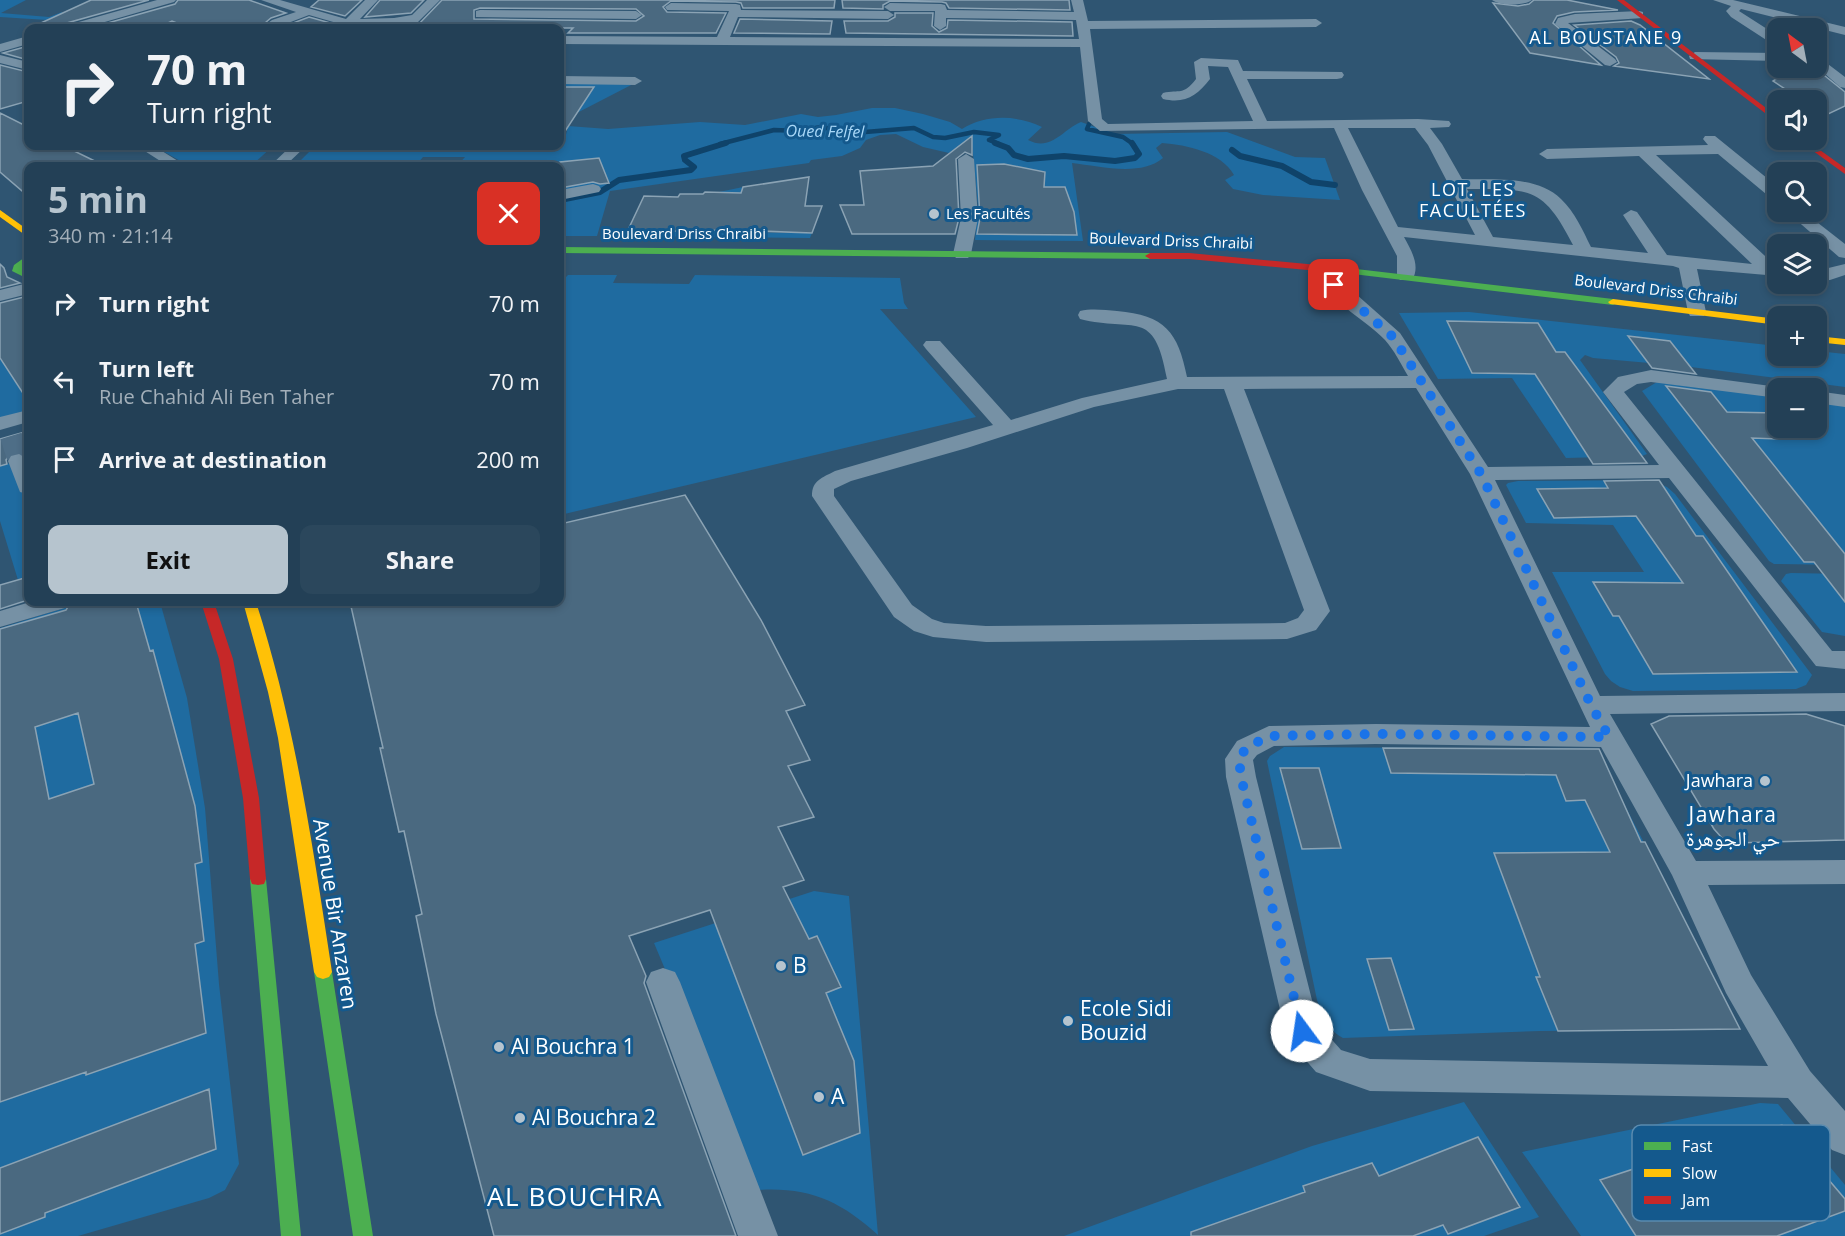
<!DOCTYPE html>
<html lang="en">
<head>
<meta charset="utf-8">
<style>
  :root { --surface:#234056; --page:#2b475c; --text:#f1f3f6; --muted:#a3afb9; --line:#40596c; --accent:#b6c4ce }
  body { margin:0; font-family:"Open Sans","Noto Naskh Arabic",sans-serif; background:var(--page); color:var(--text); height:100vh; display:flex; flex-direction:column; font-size:22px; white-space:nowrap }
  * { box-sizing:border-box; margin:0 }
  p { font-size:20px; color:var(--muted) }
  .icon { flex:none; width:33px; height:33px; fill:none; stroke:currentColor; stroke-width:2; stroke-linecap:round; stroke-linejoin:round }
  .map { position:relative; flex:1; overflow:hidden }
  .side { position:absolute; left:24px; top:162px; width:540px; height:444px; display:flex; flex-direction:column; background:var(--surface); border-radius:12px; box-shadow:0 3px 9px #0003,0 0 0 2px var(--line) }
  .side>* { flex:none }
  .guide { position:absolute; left:24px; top:24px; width:540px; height:126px; border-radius:12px; box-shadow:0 3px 9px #0003,0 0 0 2px var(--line); background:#234056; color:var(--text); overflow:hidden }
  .needle { width:39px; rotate:328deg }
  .controls { position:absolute; left:1767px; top:18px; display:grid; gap:12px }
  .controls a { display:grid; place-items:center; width:60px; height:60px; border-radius:12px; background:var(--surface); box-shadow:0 3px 9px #0003,0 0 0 2px var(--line); font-size:30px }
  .pin { position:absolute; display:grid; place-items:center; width:51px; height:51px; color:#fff; margin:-26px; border-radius:12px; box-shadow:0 3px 9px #0006 }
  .me { position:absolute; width:66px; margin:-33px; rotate:346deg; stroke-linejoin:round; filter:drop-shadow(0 0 4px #0008) }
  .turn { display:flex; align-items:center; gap:21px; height:126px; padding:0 24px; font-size:27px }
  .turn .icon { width:78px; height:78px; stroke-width:2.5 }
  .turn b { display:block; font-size:42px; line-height:51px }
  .round { display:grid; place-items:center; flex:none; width:63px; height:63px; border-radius:12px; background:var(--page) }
  .headline { display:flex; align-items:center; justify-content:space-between; height:102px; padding:0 24px }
  h1 { font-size:36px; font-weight:700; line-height:45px; color:var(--accent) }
  .action { display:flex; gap:12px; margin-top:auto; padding:12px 24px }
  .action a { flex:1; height:69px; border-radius:12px; background:var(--accent); color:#111; font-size:24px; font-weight:700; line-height:69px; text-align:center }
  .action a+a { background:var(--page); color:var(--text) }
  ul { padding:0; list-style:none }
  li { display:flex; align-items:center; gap:18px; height:78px; padding:0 24px }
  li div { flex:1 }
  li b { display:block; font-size:22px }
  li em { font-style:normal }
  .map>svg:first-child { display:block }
  .green { fill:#1f6ba0 }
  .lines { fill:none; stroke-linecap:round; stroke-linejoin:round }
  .stream-far1 { stroke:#0f436a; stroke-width:4.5 }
  .stream { stroke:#0f436a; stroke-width:6 }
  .building { fill:#4a6980; stroke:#8ba3b4; stroke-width:1.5; fill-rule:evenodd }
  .street-tunnel { stroke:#4e6e87; stroke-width:22; stroke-dasharray:22 10; stroke-linecap:butt }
  .street { fill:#7691a5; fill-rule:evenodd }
  .fast { fill:#4caf50; fill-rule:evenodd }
  .slow { fill:#ffc107; fill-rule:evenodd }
  .jam { fill:#c62828; fill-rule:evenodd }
  .route { stroke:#1a73e8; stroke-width:10; stroke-dasharray:0 18 }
  .poi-dot { fill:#b6c4ce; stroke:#14598d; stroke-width:2 }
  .labels { text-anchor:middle; stroke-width:6; stroke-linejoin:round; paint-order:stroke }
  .far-poi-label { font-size:15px; fill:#fff; stroke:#14598d; text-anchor:start }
  .far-street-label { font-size:15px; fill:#fff; stroke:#14598d }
  .far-water-label { font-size:16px; font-style:italic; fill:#a9d8f8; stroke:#14598d }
  .far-quarter-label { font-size:18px; letter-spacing:1.5px; fill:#fff; stroke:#14598d }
  .poi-label { font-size:18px; fill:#fff; stroke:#14598d; text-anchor:end }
  .quarter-label { font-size:21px; letter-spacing:1.5px; fill:#fff; stroke:#14598d }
  .near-street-label { font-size:21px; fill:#fff; stroke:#14598d }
  .near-poi-label { font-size:21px; fill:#fff; stroke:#14598d; text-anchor:start }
  .near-quarter-label { font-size:26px; letter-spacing:1.5px; fill:#fff; stroke:#14598d }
  .key { fill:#14598d; stroke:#5a8baf; stroke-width:1.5 }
  .key-label { font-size:16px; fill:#fff }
</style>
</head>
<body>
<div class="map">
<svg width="1845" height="1236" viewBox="0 0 1845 1236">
  <rect width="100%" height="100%" fill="#2f5572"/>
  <!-- green -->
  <path class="green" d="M0,0H26L1,13L49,17L62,12L61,15L47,20L0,17Z
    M560,83H635L573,115L568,126L608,129L700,122L745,125L801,114L818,117L836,115L872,108H895L923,114L950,122L962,129C986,114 1017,115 1042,127L1028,140C1051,152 1062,130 1081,122L1115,134L1227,132L1295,157L1325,158L1340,200L1263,195L1233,189L1225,180L1234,175C1221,152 1187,145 1162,143L1156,148L1163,158C1141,177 1099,166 1072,163L1083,241L975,240L978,206L972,144L959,146L949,153L923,147L896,134L880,135L866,140L860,148L842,156L811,160L809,163L610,191L597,236H560V166H457L465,157H423L415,166H295L309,152L324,146H560V139H565L568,126H560Z
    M154,146H273L251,166H189Z
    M743,187L732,232L812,233L810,238L625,236L627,232L710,231L719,192Z
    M568,275H617L613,283L689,284L695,275L900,278L904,303L908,309H880L976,417L560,515V283Z
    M1469,312L1777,346L1778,356H1816L1817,351L1845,354V387L1683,366L1593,358L1585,355L1580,360L1647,454L1642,456L1566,458L1512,378L1438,379L1399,313Z
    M0,358L28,401V421L0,429Z
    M1657,382L1777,397L1778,428H1816L1817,401L1845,405V565L1774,564L1769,561L1642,391Z
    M28,458V577L18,580L0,521V466Z
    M1650,480L1667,487L1675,494L1812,675L1806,685L1796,689L1633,691L1620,687L1611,681L1605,674L1552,572H1644L1613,525L1526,523L1506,485L1508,483L1518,481Z
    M1791,573L1845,574V636L1822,632L1781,581L1786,574Z
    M84,602H160L187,698L205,808L219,984L239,1164L225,1190L209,1198L78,1236H0V628Z
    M1284,747L1599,749L1622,800L1740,1029L1540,1031L1343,1038C1326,1029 1323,1017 1317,1000L1267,761L1270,756Z
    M814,891L849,896L878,1235C840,1201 810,1187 758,1190L654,943Z
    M1464,1102L1539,1217L1484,1236H1064L1312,1146Z
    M1760,1103L1778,1104L1845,1185V1236H1581L1522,1152Z"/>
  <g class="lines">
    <!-- stream-far1 -->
    <path class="stream-far1" d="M1089,124L1087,129L1123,137L1133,144
      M720,144L774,130L800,131L821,127L853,133L914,128L933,137L945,138L974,132L999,135L989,140L999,144"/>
    <!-- stream -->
    <path class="stream" d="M995,143L1008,148L1014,155L1028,159L1064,156L1115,161L1135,158L1139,154L1132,143
      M1232,150L1240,156L1282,166L1311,182L1335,185
      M560,200L600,192L619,180L691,170L694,167L685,160L684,156L726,143"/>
  </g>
  <!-- building -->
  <path class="building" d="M91,0H149L67,23L64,28H30Z
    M178,0H249L286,13L271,18L259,28H178L177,23L172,21L157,28H90L175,4Z
    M319,0H362L345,16L311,7Z
    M380,0H424L411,13L365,17Z
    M442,0H835L834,8H743L741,3L736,2L671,1L663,7L667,12L726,13L716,33H568L573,28H415ZM480,8L636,9L644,16L636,21L474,19V10Z
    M842,0H1069L1070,10L949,8L946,3L942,2L890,1L883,5V9L843,8Z
    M1534,0H1567L1618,10L1574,12L1557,16L1553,23L1601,65L1530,53L1493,3L1518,6L1529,4Z
    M895,13H933L932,26L939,32L947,28L948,20L1072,22L1073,36L846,33L844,21H888L895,17Z
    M309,17L348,28H280Z
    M740,19L832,21L830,34L734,33Z
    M1631,21L1640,25L1709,79L1614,66L1619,63L1616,57L1574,25Z
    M28,46V60L3,53Z
    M0,65L28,72V101L0,109Z
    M1801,68H1815L1845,92V106L1824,116L1816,111V100H1802L1773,81L1790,70Z
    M560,87H594L560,139Z
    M0,113L28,127V146H64L105,166H28V196L0,172Z
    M972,136V155L965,152L956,159L959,218L955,234H852L840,205H864L860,171L933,166Z
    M599,158L609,183L600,184L593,182L560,188V162Z
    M1004,164L1045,172L1044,187H1065L1074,212L1077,235L977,234L980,218L977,165Z
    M809,177L805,206H822L812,233L732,230L627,232L644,196L678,197L680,194H703L705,192L741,193L743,187Z
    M0,264L4,268L7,277L20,283L0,288Z
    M28,296V401L0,358V303Z
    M1447,321L1538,323L1556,352H1565L1647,463L1593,464L1535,374L1472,373Z
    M1628,336L1670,341L1696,374L1652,368Z
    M1666,386L1711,392L1727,412L1778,413V439L1752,438L1845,554V602L1814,562H1804Z
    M28,431V457L20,452L10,454L6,460L7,464L0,466V439Z
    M1659,480L1696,536H1703L1797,672L1653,674L1619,616H1613L1593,582L1683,583L1636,516L1554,518L1537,489L1608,488L1604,481Z
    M685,495L761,620L805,705L786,711L810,760L788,766L814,817L778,827L804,880L783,887L809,939L817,936L841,987L826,993L854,1061L860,1133L803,1155L710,910L629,936L646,976L644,983L736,1236H494L436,1014L416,916L422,914L404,831L399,832L380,748H383L350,602H560V524Z
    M28,577V600L0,609V585Z
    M71,602H136L150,651L153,650L195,806L202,862L195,864L204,941L195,944L206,1033L86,1075V1072L0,1102V629L66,610ZM78,713L94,784L49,799L35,727Z
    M1806,714L1845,726V840L1733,843L1722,838L1714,829L1651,724L1669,716Z
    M1383,748L1599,749L1641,842H1645L1740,1029L1558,1031L1536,977H1540L1494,853L1610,852L1585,800L1566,801L1556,775L1391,773Z
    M1280,768H1319L1341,848L1302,849Z
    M1391,958L1414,1029L1389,1030L1367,959Z
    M209,1089L216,1149L45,1213V1217L0,1234V1168Z
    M1782,1125L1845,1199V1211L1777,1236H1636L1600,1180L1673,1156L1677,1162Z
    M1478,1137L1520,1207L1448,1234L1443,1225L1413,1236H1191V1232L1305,1192L1303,1186L1372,1163L1379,1176Z"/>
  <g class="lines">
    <!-- street-tunnel -->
    <path class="street-tunnel" d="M11,436L19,461"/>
    <!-- street -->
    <path class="street" d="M157,0H176L174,2L84,28H66L68,25Z
      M261,0H280L346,19L365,0H378L360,19L394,18L412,15L427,0H440L412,28H400L403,24L354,28L309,15L275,28H261L272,20L296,12Z
      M1071,0H1083L1088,21L1316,19L1322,23L1316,27L1090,29L1102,119L1108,124L1253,121L1228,67L1208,66L1210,79C1197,96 1185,104 1163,99L1161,96L1163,93C1180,89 1183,96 1196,79L1194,62L1201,58L1238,60L1243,71L1342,72L1344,75L1342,78L1337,79H1247L1267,121L1418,119L1449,121L1451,124L1449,127L1430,128L1442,144L1462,179C1493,180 1537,175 1561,199C1575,212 1583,231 1591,247L1648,253L1623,215L1631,210L1637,212L1667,255L1752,264L1639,156L1547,159L1539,154L1547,149L1708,145L1703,139L1705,136H1715L1778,187V201L1772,199L1718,154L1656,155L1778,268V276L1697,269L1706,312L1704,316H1690L1688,312L1679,268L1673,266L1404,237C1411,250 1421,266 1412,280H1400L1397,276V256L1362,190L1334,128L1100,131L1088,121L1080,47L560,44V36L717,37L729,11L667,10L665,7L671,3L736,4L740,5L741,10L888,11L894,15L888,19L738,17L730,37L1079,39L1076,20L946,18V26L940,30L934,26L935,11H890L884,7L890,3L941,4L945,5L947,10L1074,12ZM1348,128H1415L1428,145L1475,235L1398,227ZM1467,189C1530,189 1543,186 1573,245L1493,237Z
      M1492,0H1532C1524,6 1500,6 1492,0Z
      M1713,0H1733L1845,27V35L1741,9L1739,11L1778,36V46L1774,45L1731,17L1726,11L1731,6Z
      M480,10L636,11L642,15L636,19L476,17V11Z
      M1639,11L1643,12V18L1568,23L1615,59L1617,62L1610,66L1605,65L1555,24L1558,18L1575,14Z
      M171,23L175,24L176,28H159Z
      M28,36V44L0,52V44Z
      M1695,52L1778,53V61L1690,59L1689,56Z
      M0,55L28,62V70L0,63Z
      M1816,55L1845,77V88L1840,87L1816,66Z
      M560,76L635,77L642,81L635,85L560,84Z
      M137,146H154L186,166H168Z
      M291,146H306L285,166H270Z
      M966,154L974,159L978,218L971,254L968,258H956L953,254L961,218L958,159Z
      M593,184L599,186L601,189L599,192L560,200V190Z
      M1787,212H1804L1845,244V258L1839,257Z
      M1329,263L1335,264L1339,279L1400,333L1488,467L1659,465L1603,392L1618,377L1651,370L1786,388H1778V398L1651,382L1637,384L1624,392L1832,651H1845V669L1816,666L1669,478L1495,480L1600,696L1845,693V711L1610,714L1696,861L1845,860V884L1708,885L1751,975L1810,1071L1845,1111V1155L1832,1150L1788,1098L1370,1091L1316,1072L1290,1042L1285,1031L1226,777L1225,759L1237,741L1269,726L1376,724L1590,727L1470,474L1416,388L1244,389L1330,611L1316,630L1287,639L986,642L933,637L914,631L894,617L812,496C812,480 822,478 835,471L993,425L926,349L923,345L926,341H940L1011,420L1082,398L1167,379C1154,306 1135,333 1080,319L1078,315L1080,311C1092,308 1105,310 1117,311C1165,315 1178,332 1187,377L1408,376C1401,364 1394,350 1385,340C1365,318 1322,300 1320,268L1323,264ZM1178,389H1224L1304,610L1298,618L1285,623L986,626L944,623L932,619L912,605L834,496V489L851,481L967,448L1094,407ZM1376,744L1601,747L1672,875L1726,993L1768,1066L1370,1059L1341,1050L1318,1024L1256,777L1253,760L1257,755L1274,746Z
      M1845,264V275L1830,280L1816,281V271Z
      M28,283V294L0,301V290Z
      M1816,391L1845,395V407L1816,403Z
      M28,410V422L0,430V417Z
      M19,454L28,459V494L20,492L8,461L11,456Z
      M30,602H69L65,608L0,627V611Z
      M663,968L675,972L680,982L778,1236H738L646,982L651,972Z"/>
    <!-- fast -->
    <path class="fast" d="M560,247L1150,253L1155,256L1150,259L560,253Z
      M28,255V262L22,268L28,273V279L12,271L14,265Z
      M1339,267L1613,299L1618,302L1613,305L1336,272V268Z
      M258,873L264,874L266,879L301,1236H281L250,879L252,874Z
      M323,965L329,967L332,972L373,1236H353L314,972L317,967Z"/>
    <!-- slow -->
    <path class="slow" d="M0,210L28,230V237L0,217Z
      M1613,299L1778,319V325L1610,304L1608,302Z
      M1816,336L1845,339V345L1816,342Z
      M243,602H256C295,723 313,847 332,972L329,977L323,979L317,977L314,972L278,738L268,692Z"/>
    <!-- jam -->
    <path class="jam" d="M1617,0H1624L1778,117V123Z
      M1798,140H1806L1845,168V174Z
      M1189,253L1339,267L1344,270L1339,273L1189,259H1150L1145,256L1150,253Z
      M201,602H214L233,659L259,798L266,879L264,884L258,885L252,884L250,879L243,798L219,659Z"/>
  </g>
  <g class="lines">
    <!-- route -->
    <path class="route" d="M1302,1031L1241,777L1239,759L1246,748L1269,736L1376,734L1609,737L1591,705L1481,474L1393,337L1334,285"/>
  </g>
  <!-- markers -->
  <g class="poi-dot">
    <circle cx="934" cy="214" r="6"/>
    <circle cx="1765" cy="781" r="6"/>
    <circle cx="781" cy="966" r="6"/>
    <circle cx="1068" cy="1021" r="6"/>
    <circle cx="499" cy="1047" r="6"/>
    <circle cx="819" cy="1097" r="6"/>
    <circle cx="520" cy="1118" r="6"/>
  </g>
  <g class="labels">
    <!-- far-poi labels -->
    <g class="far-poi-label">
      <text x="946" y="219">Les Facultés</text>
    </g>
    <!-- far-street labels -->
    <g class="far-street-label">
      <text x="684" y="239">Boulevard Driss Chraibi</text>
      <text transform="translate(1171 241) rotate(2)" y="5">Boulevard Driss Chraibi</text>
      <text transform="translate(1656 290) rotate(7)" y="5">Boulevard Driss Chraibi</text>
    </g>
    <!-- far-water labels -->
    <g class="far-water-label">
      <text transform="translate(825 131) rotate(1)" y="6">Oued Felfel</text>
    </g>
    <!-- far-quarter labels -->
    <g class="far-quarter-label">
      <text x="1606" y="44">AL BOUSTANE 9</text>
      <text x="1473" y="196">LOT. LES<tspan x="1473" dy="21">FACULTÉES</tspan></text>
    </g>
    <!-- poi labels -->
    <g class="poi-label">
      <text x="1753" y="787">Jawhara</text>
    </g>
    <!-- quarter labels -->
    <g class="quarter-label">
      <text x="1733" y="822">Jawhara<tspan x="1733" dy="24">حي الجوهرة</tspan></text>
    </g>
    <!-- near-street labels -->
    <g class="near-street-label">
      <text transform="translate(335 914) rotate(81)" y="7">Avenue Bir Anzaren</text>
    </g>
    <!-- near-poi labels -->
    <g class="near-poi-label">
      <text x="793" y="973">B</text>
      <text x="1080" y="1016">Ecole Sidi<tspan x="1080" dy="24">Bouzid</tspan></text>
      <text x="511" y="1054">Al Bouchra 1</text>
      <text x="831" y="1104">A</text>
      <text x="532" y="1125">Al Bouchra 2</text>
    </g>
    <!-- near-quarter labels -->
    <g class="near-quarter-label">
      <text x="575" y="1206">AL BOUCHRA</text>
    </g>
  </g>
  <!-- legend -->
  <rect x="1632" y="1125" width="198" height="96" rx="9" class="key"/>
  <rect x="1644" y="1142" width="27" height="8" fill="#4caf50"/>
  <rect x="1644" y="1169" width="27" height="8" fill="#ffc107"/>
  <rect x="1644" y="1196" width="27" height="8" fill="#c62828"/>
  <g class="key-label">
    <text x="1682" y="1152">Fast</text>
    <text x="1682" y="1179">Slow</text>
    <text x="1682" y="1206">Jam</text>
  </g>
</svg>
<div class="controls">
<a><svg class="needle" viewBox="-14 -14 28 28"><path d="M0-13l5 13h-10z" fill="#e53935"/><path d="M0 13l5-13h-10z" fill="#a3afb9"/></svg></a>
<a><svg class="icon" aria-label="sound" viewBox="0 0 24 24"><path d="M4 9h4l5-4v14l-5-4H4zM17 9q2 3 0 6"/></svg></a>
<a><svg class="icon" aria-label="search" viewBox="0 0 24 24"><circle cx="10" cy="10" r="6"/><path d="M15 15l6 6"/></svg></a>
<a><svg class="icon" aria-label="layers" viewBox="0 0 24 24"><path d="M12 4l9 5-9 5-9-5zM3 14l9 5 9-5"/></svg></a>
<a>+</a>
<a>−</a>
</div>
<div class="pin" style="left:1334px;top:285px;background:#d93025"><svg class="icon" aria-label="arrive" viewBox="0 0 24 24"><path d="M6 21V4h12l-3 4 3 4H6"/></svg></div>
<svg class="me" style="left:1302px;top:1031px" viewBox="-20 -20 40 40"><circle r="19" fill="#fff"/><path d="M0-13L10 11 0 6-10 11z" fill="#1a73e8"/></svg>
<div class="guide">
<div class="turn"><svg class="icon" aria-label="right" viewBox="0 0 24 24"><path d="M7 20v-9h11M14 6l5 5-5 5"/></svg><div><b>70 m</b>Turn right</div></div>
</div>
<section class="side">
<div class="headline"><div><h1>5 min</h1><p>340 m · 21:14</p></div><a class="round" style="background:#d93025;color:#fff"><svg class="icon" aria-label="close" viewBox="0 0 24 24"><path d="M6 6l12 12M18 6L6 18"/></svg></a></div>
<ul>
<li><svg class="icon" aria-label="right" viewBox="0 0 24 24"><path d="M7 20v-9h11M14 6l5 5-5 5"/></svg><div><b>Turn right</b></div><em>70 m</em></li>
<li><svg class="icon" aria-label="left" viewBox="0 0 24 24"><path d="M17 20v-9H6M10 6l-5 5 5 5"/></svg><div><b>Turn left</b><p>Rue Chahid Ali Ben Taher</p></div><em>70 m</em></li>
<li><svg class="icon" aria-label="arrive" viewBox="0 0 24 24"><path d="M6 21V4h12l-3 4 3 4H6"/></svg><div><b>Arrive at destination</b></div><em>200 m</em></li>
</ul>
<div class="action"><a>Exit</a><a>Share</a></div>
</section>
</div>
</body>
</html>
